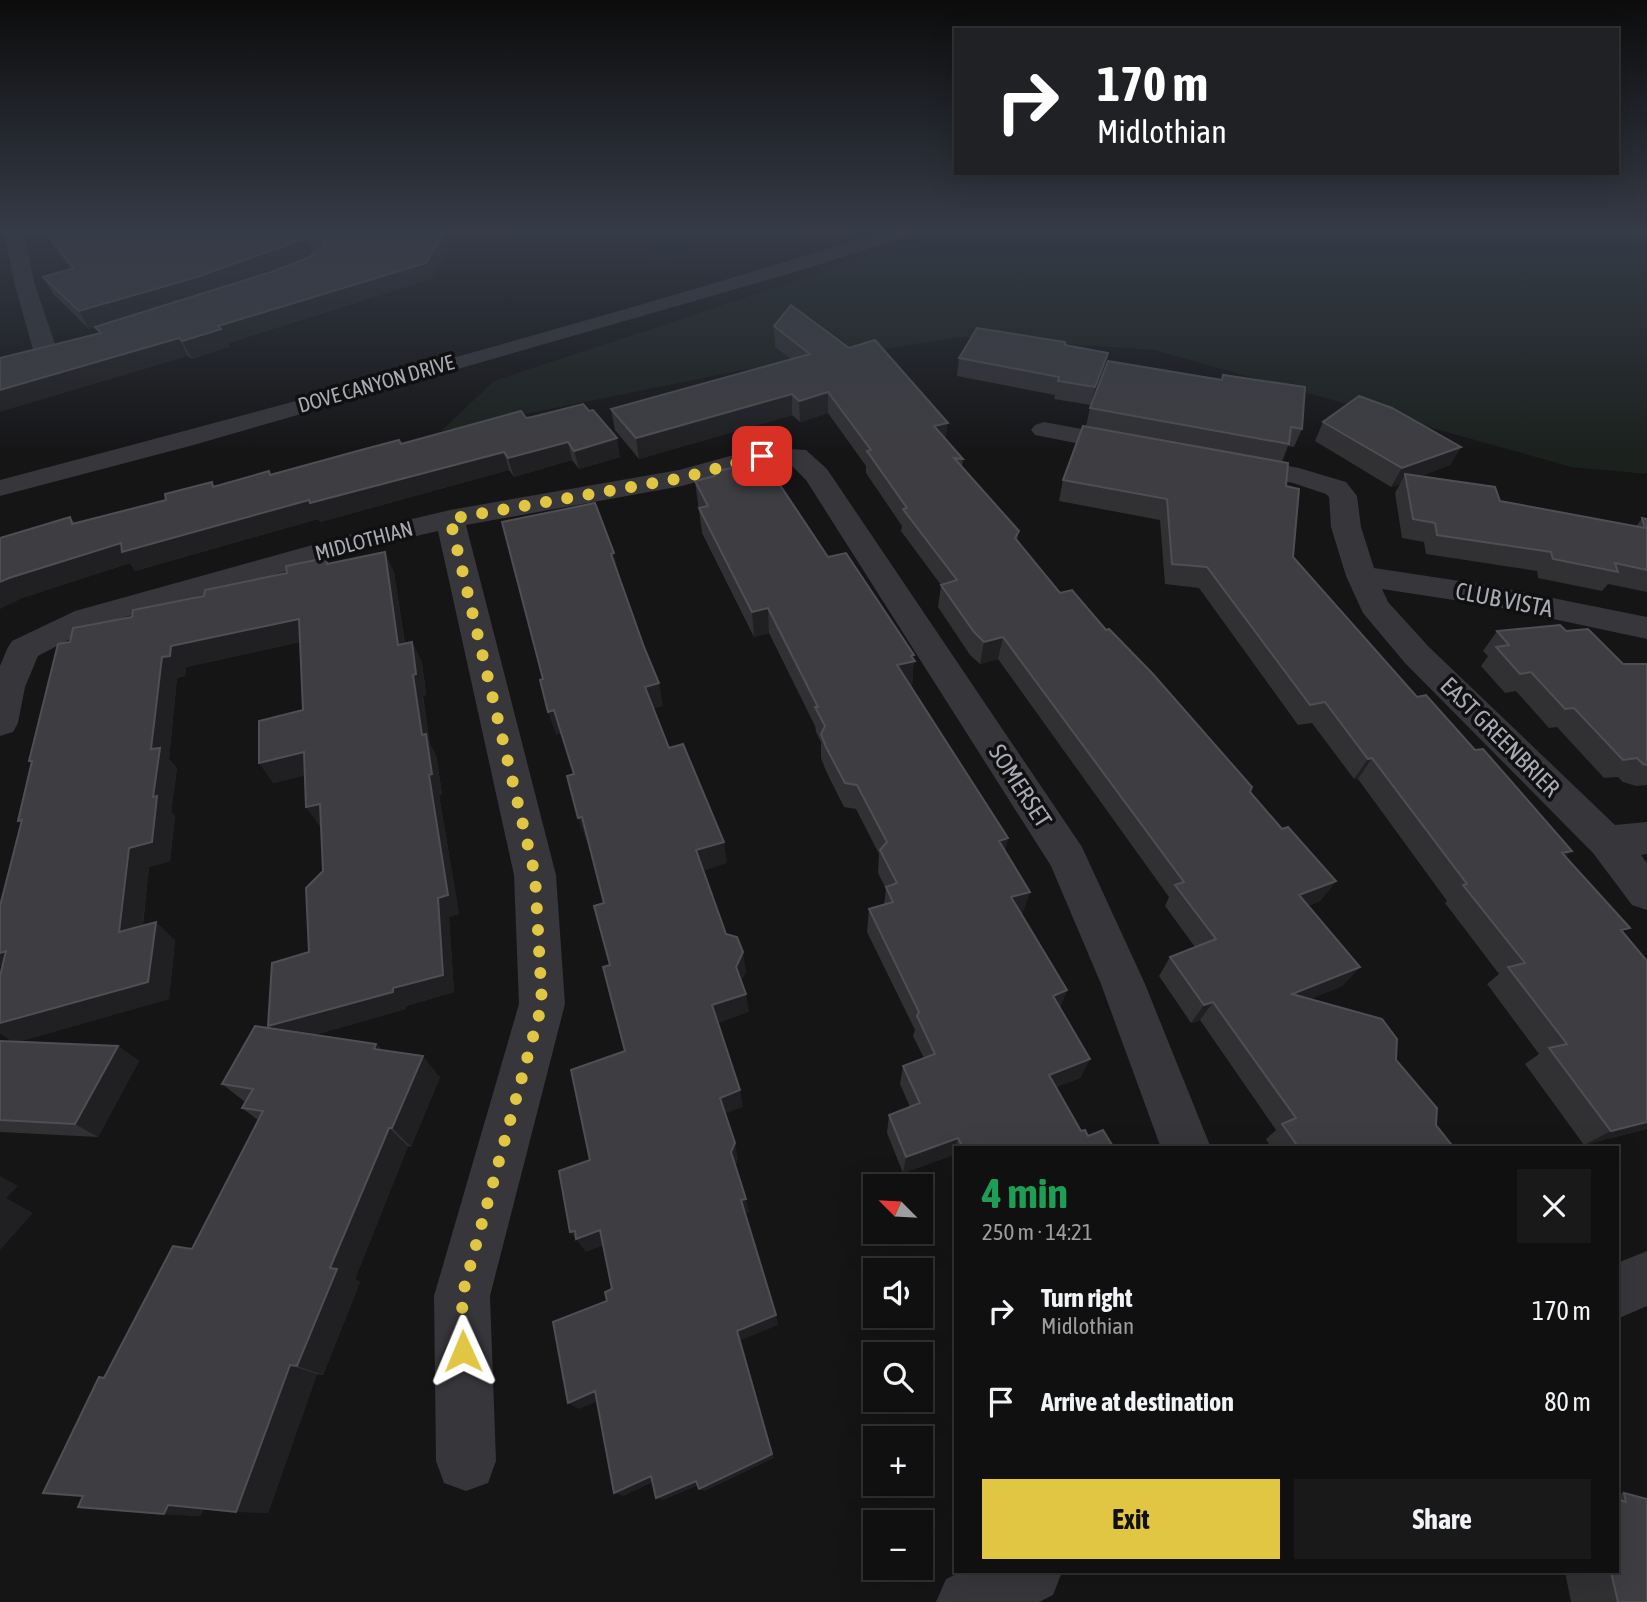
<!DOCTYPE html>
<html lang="en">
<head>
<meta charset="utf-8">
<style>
  :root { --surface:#101010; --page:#191919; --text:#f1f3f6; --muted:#9c9d9f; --line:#303030; --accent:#e0c643 }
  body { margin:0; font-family:"Asap Condensed",sans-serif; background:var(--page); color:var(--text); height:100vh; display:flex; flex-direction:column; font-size:26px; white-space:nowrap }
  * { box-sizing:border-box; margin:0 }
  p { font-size:23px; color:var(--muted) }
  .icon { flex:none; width:38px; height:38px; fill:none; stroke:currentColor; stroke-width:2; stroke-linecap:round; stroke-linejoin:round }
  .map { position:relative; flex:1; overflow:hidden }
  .side { position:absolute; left:954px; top:1146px; width:665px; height:427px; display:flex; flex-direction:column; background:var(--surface); border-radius:0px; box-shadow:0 7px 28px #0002,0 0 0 2px var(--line) }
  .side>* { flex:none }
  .top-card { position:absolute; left:954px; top:28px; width:665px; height:147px; border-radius:0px; box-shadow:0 7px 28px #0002,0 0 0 2px var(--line); background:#202124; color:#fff; overflow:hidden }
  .needle { width:46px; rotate:294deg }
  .buttons { position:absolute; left:863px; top:1174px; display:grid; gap:14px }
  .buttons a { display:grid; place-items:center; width:70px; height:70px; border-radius:0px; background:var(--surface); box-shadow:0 7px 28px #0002,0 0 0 2px var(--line); font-size:35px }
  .pin { position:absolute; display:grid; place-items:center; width:60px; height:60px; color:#fff; margin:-30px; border-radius:14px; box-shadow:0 4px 10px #0006 }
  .me { position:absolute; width:77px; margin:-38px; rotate:359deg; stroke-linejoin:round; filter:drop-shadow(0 0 5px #0008) }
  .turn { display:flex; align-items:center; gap:24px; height:147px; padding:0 28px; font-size:32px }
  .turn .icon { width:91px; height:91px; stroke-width:2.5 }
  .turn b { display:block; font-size:49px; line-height:60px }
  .round { display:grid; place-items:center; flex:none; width:74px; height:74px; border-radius:0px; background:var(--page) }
  .headline { display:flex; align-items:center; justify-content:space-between; height:119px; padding:0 28px }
  h1 { font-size:42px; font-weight:700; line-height:52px; color:#1e9e55 }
  .cta { display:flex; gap:14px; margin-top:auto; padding:14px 28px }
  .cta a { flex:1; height:80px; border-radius:0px; background:var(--accent); color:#111; font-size:28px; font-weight:700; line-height:80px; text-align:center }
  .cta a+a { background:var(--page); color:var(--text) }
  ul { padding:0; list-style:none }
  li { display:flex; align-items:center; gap:21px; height:91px; padding:0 28px }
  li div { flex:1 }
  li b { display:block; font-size:26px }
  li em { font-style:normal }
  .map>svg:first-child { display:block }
  .green { fill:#1b211d }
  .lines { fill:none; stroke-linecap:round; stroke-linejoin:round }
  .minor { fill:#36363b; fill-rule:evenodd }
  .wall { fill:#313134; fill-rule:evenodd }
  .shaded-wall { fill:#202022 }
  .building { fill:#3e3e42; stroke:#4e4f54; stroke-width:2 }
  .route { stroke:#e0c643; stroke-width:12; stroke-dasharray:0 21.6 }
  .labels { text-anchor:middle; stroke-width:7; stroke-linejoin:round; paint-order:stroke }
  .far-street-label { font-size:21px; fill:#a8aab5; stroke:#101011 }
  .street-label { font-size:24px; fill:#a8aab5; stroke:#101011 }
</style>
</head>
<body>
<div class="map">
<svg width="1647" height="1602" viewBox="0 0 1647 1602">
  <rect width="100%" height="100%" fill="#151516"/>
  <!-- green -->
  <path class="green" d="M654,229H825L753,249L744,245L646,263Z
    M946,229H1647V474L1571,467L1154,350L963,337L738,371L441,431L494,381L929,237Z"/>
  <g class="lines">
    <!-- minor -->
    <path class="minor" d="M3,229H23L34,282L58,353L54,358H38L34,353L14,282Z
      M892,229H921L919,233L792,273L190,446L0,496V480C298,401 598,321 892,229Z
      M1044,422L1131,438L1140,440L1144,446L1140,452L1131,454L1035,435L1031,430L1035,425Z
      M763,447L806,450L827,469L1082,847L1145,984L1211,1148H1161L1101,984L1051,866L806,480L790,464L764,463L682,486L466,525L556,875L565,1004L490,1296L496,1461L488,1483L466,1491L444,1483L436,1461L434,1296L519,1004L514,875L438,531L382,544L97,625L38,656L25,687L18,723L13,732L0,736V666L7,649L12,641L75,611L374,528L450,510L679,470Z
      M1235,456L1299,468L1346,482L1357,496L1361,527L1374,568L1493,586L1647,617V639L1493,606L1382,589L1388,602L1429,647L1615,825L1647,822V854L1641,855L1647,863V910L1632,905L1593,853L1405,663L1363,613L1346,576L1331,527L1329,497L1326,494L1293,483L1225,470L1221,464L1225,458Z
      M1647,1251V1306L1617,1319V1263Z
      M961,1572H1062L1053,1595L1039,1602H936L946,1579Z"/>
  </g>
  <!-- wall -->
  <path class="wall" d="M58,229H449L453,243L431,279L228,343L230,346L192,359L188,356L99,333L95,327L89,329L53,294L43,277L71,269L56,250L46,233L59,230ZM312,255L307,258L271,272L219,288Z
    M774,326L946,440L963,459L962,466L1019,531L1017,540L1060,593L1106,630L1282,829L1336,881L1320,901L1308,906L1360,967L1342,986L1310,999L1396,1060L1436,1125L1454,1148H1271L1266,1139L1276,1130L1200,1020L1191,1023L1159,976L1170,957L1195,947L1165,906L1169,897L998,659L980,664L970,655L938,607L941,585L901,531L902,526L866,473V466L828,413L800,422L792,415L639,459L615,430L611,409L791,359L775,347Z
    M1065,345L1108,353L1104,370L1091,405L1054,399L1055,395L957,376L959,358Z
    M1223,375L1302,429L1294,447L1288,446L1282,462L1286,486L1293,557L1417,697L1566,857L1623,933L1647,1129L1584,1145L1525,1064L1539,1054L1487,984L1499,974L1445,903L1447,901L1358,779H1354L1312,723L1298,725L1199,588L1165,584L1160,520L1059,501L1063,480L1086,426L1090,408L1221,380Z
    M526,418L620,457L579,469L572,460L514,477L509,470L320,522L318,519L135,571L130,563L25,597L70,517L75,523L166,500L212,482L214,486L271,475L401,444Z
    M1323,422L1461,447L1450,465L1421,476L1500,501L1636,527L1642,518L1647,519V592L1608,584L1602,591L1538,578L1537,571L1426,554L1424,542L1402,538L1395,493L1400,484L1391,487L1315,441Z
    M754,470L828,557L914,655L912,686H910L1008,838L1005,850L1030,892L1022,914L1021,915L1067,990L1060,1007L1090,1059L1080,1078L1056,1087L1081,1131L1114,1148H956V1161L953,1155L903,1173L887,1133L889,1115L910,1107L900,1084L903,1066L924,1058L913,1036L915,1030L867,932L869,909L884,905L886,889L878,873L879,854L856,809L844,807L826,771L821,758V742L816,732L815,726L769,633L754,637L702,533L695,481L713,477V472Z
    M329,563L394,572L405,644L412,642L422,663L426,695L423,696L430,744L436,755L442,794L439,795L459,914L449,917L454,992L406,1006V1009L314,1035L376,1044L382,1050L440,1077L411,1147L408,1146L355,1279L360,1282L323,1375L317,1374L268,1513L203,1509L200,1516L164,1514L83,1496L104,1378L192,1249L258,1120L242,1108L245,1102L222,1084L271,1029L268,1026L309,952L323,871L321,827H320L305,775L273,783L303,710L300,642L186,667L185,676L177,678L169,759L177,768L171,812L175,816L170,861L149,867L143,925L175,940L169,999L20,1041L118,1046L139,1061L98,1137L0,1132V1041H12L0,1033L2,967L0,965V906L21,823L18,821L32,764L29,761L70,642L132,617L287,573Z
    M1497,631H1566L1623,664H1647V785L1636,786L1623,782L1618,777L1604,778L1557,727L1549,728L1516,691L1505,693L1481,666L1488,656L1483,651Z
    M1617,1493H1624L1647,1602H1571L1565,1572H1617Z"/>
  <!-- shaded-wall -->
  <path class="shaded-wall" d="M447,229H449L453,243L431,279L228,343L230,346L192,359L182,341Z
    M306,238L312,255L205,294L89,329L79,311Z
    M179,338L188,356L0,412V390Z
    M1108,353L1104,370L1091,405L1095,387Z
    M828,392V413L800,422L799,401Z
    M792,394V415L639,459L636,438Z
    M948,423L945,445L934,426Z
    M617,438L620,457L579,469L574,451Z
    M568,442L572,460L514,477L508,458Z
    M1461,447L1450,465L1406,482L1405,474L1400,484L1391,487L1402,468Z
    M504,452L509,470L320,522L318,519L135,571L130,563L25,597L0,609V582L9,578L121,543L309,500Z
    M385,552L394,572L408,666L398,645Z
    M614,553L619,576L611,554Z
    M768,608L769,633L754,637L752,612Z
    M299,619L311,640L186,667L185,676L177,678L169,759L177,768L171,812L175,816L170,861L149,867L140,950L119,932L129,848L153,797L151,749L162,657L171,646Z
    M1003,637L998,659L980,664L984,642Z
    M412,642L422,663L426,695L423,696L430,744L436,755L442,794L439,795L459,914L449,917L454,992L406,1006V1009L286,1043L268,1026L393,988L438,898L422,735L413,675Z
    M914,655L912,686L895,690L897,665Z
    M659,683L663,706L650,710L645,687Z
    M554,710L562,733L556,735L548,712Z
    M304,752L317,772L273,783L259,763Z
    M1372,758L1358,779H1354L1368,759Z
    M320,804L334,824L320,827L306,807Z
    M582,817L589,839L586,840L578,818Z
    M1008,838L1002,862L999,841Z
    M724,842L727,863L700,872L696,850Z
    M1572,851L1551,870L1562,853Z
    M1336,881L1320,901L1284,915L1299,895Z
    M1030,892L1022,914L1004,920L1011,897Z
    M156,922L175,940L169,999L15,1043L0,1033V1023Z
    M6,951L13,974L0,965V953Z
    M743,952L746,972L739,986L736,967Z
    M1360,967L1342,986L1276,1013L1292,994Z
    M1067,990L1058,1011L1053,996Z
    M746,994L749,1012L716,1024L712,1005Z
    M1213,1002L1200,1020L1191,1023L1204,1005Z
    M376,1044L394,1065L374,1049Z
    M118,1046L139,1061L98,1137L75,1124Z
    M423,1056L440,1077L411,1147L392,1128Z
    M1090,1059L1080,1078L1040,1093L1049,1075Z
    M740,1090L743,1107L724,1114L720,1098Z
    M1647,1122V1129L1584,1145L1611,1131Z
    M389,1128L408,1146L355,1279L360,1282L323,1375L297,1366L330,1268Z
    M958,1138L953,1155L903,1173L906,1157Z
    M735,1143L738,1159L735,1167L731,1152Z
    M0,1176L18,1186L6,1198L33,1213L0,1250Z
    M746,1199L749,1212L744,1214L741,1200Z
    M600,1230L609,1243L586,1252L570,1232L575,1231Z
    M776,1315L778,1325L741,1340L774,1458L705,1491L699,1489L737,1331Z
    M290,1365L317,1374L268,1513L236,1512Z
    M595,1391L605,1398L579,1409L568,1403Z
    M651,1476L659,1479L624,1496L614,1493Z
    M696,1481L702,1484L663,1500L656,1498Z
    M168,1505L203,1507L200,1516L164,1514Z"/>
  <!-- building -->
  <path class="building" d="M61,229H447L426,263L218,326L221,329L182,341L179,338L0,390V358L101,333L95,327L271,272L307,258L326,245L321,238H306L197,277L79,311L43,277L74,268L46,233L62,230Z
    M791,305L849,348L875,340L948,423L934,426L963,459L954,458L1019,531L1015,538L1060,593L1072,590L1106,630L1109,629L1152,673L1252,787L1250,792L1282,829L1288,827L1336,881L1299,895L1360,967L1292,994L1382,1019L1397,1039L1396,1060L1437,1108L1436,1125L1454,1148H1299L1282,1124L1296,1118L1213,1002L1204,1005L1170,957L1216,939L1175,885L1184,882L1003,637L984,642L974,632L941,585L957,580L903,509L907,508L867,451L871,450L828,392L799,401L792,394L636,438L611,409L810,354L774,326Z
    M977,328L1065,342V345L1108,353L1095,387L1058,381L1059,377L959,358Z
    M1108,361L1222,380L1223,375L1305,387L1302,429L1291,427L1289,444L1090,408Z
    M1359,396L1392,408L1461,447L1402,468L1323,422Z
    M583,404L589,411L593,410L617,438L574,451L568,442L508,458L504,452L310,503L309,500L122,552L121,543L9,578L0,582V538L70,517L72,524L166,500L165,494L212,482L213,487L269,471L270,475L361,450L399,440L401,444L521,411L526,418L532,417Z
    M1083,426L1288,463L1286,486L1299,489L1293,557L1417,697L1426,695L1475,750L1483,749L1572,851L1562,853L1630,928L1621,930L1647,961V1122L1611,1131L1549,1048L1567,1044L1508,967L1525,963L1463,885L1467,884L1372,758L1368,759L1325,702L1310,705L1207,567L1172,564L1167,499L1063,480Z
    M751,464L754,470L768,467L828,557L846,553L914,655L911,656L915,661L897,665L1008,838L999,841L1030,892L1011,897L1067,990L1053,996L1090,1059L1049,1075L1081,1131L1085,1130L1088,1136L1103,1130L1114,1148H963L958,1138L906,1157L889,1115L920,1103L903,1066L935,1054L917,1016L919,1012L869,909L893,902L886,887L897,883L880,850L887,842L857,785L845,783L826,747L821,734L825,726L815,707H818L768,608L752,612L699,508L708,506L695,481L715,476L713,472Z
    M1405,474L1495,487L1500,501L1645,528L1642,518L1647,519V570L1615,563L1618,572L1553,559L1551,552L1437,535L1435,523L1413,519Z
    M595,503L614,553L611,554L644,647L659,683L645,687L669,748L683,744L724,842L696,850L726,934L737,937L743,952L736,967L746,994L712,1005L740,1090L720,1098L735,1143L731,1152L746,1199L741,1200L776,1315L737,1331L772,1454L699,1489L696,1481L656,1498L651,1476L614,1493L595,1391L568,1403L553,1322L607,1301L605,1292L612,1289L600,1230L576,1239L575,1231L570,1232L559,1171L590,1160L571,1070L625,1051L603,967L610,965L594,906L604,903L582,817L578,818L567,776L574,774L554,710L548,712L540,680L543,679L502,522Z
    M385,552L398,645L412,642L416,674L413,675L422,735L426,734L432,774L429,775L448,895L438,898L443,975L393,988V992L268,1026L272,963L309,952L306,888L323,871L320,804L306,807L304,752L259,763V721L303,710L299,619L171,646L170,656L162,657L151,749L160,748L153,797L157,796L152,842L129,848L119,932L156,922L148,982L0,1023V976L6,951L0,953V906L22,820L18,821L32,761H29L58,644L70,642L73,628L132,617L133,610L204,596L205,590L287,573L286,566L326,558L327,564Z
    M1560,625L1566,631L1588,629L1623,664H1647V765L1643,764L1637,758L1623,760L1574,708L1565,709L1531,672L1520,674L1496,647L1509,645L1497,631Z
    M255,1026L376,1044L374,1049L423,1056L392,1128H389L330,1268L337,1269L297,1366L290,1365L236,1512L168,1505L164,1514L78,1507L83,1496L43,1493L99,1377L104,1378L173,1246L192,1249L263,1111L242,1108L253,1089L222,1084Z
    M0,1041L118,1046L75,1124L0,1120Z
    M1624,1493L1647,1499V1602H1618L1611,1572H1617V1499L1626,1502Z"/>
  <!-- sky -->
  <linearGradient id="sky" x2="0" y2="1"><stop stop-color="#0c0c0c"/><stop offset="0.51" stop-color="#353b47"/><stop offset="1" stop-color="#353b47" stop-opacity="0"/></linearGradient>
  <rect width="1647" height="453" fill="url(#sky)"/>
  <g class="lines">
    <!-- route -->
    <path class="route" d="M463,1351L462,1296L542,1004L535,875L450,519L682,478L762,456"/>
  </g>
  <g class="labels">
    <!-- far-street labels -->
    <g class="far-street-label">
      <text transform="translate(376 384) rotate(-16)" y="7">DOVE CANYON DRIVE</text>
      <text transform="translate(364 541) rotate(-15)" y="7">MIDLOTHIAN</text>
    </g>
    <!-- street labels -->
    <g class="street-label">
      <text transform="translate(1504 600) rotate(11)" y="8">CLUB VISTA</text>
      <text transform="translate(1500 737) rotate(45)" y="8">EAST GREENBRIER</text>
      <text transform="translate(1020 786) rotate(57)" y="8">SOMERSET</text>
    </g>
  </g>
</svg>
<div class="buttons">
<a><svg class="needle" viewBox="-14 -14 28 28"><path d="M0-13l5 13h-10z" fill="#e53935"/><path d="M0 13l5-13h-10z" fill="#9c9d9f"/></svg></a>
<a><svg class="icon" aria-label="sound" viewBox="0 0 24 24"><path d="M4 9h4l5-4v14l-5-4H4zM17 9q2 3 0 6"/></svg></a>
<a><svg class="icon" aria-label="search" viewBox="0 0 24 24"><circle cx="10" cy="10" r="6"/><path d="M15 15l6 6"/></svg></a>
<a>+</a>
<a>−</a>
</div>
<div class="pin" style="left:762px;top:456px;background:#d93025"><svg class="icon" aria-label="arrive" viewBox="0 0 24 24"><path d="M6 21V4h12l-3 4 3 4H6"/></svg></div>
<svg class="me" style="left:463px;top:1351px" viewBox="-20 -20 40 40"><path d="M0-17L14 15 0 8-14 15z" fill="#e0c643" stroke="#fff" stroke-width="4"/></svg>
<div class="top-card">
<div class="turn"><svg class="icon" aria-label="right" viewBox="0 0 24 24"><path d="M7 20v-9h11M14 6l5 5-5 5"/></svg><div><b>170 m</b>Midlothian</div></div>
</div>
<section class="side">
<div class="headline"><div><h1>4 min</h1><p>250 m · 14:21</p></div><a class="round"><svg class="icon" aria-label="close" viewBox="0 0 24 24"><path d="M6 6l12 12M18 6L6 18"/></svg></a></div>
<ul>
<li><svg class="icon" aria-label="right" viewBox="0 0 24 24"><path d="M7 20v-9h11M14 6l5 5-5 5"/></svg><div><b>Turn right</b><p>Midlothian</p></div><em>170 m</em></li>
<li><svg class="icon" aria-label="arrive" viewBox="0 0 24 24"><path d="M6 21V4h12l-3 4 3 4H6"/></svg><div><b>Arrive at destination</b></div><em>80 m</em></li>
</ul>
<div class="cta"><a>Exit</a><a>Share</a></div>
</section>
</div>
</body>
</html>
